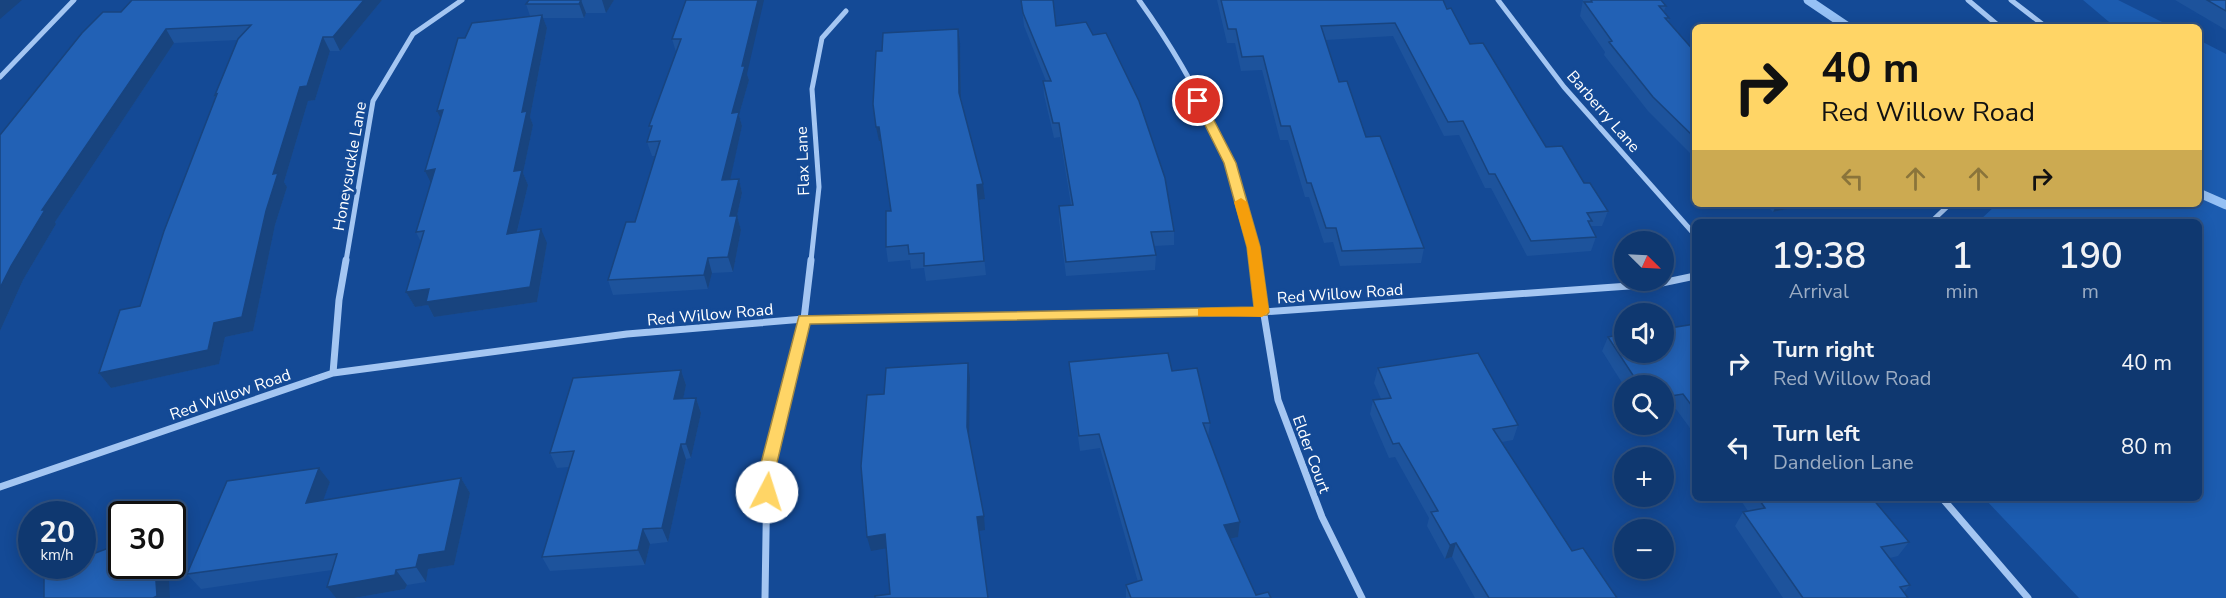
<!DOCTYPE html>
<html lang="en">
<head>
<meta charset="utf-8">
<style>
  :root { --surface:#0f3870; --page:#183f75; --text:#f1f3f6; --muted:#9bacc3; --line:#2f5283 }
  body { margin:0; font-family:"Nunito Sans",sans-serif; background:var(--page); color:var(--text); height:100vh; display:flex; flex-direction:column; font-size:22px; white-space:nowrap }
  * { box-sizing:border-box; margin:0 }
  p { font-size:20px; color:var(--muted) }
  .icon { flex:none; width:33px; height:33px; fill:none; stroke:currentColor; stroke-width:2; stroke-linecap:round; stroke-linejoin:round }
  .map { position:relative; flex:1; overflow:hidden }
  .sheet { position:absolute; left:1692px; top:219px; width:510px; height:282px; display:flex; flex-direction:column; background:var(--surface); border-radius:9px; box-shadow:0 3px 15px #0003,0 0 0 2px var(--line) }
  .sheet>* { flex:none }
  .top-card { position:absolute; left:1692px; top:24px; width:510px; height:183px; border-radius:9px; box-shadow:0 3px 15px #0003,0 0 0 2px var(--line); background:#ffd566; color:#111; overflow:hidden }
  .needle { width:39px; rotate:114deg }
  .fabs { position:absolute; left:1614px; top:231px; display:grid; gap:12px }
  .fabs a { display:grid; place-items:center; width:60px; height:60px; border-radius:50%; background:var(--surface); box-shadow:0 3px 15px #0003,0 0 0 2px var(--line); font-size:30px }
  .speed { position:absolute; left:18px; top:501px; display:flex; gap:12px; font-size:30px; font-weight:700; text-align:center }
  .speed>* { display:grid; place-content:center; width:78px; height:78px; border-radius:50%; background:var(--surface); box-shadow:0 3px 15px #0003,0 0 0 2px var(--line); line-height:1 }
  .speed small { font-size:15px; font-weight:400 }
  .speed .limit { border:3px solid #111; border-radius:9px; background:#fff; color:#111 }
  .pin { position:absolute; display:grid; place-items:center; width:51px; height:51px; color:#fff; margin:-26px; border:3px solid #fff; border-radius:50%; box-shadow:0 2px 6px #0007 }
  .me { position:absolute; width:66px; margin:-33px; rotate:5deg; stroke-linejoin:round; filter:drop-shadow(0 0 4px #0008) }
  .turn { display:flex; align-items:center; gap:21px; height:126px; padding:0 30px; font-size:27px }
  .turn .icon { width:78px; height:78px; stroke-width:2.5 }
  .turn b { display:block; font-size:42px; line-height:51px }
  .lanes { display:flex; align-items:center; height:57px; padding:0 30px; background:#0003; justify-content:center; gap:30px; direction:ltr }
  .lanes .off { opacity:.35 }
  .eta { display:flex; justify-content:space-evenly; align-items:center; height:102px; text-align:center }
  .eta b { font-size:36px; font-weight:600; line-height:42px }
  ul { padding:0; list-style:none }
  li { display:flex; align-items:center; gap:18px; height:84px; padding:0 30px }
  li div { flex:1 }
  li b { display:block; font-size:22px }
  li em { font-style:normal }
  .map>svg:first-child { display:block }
  .green { fill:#1c5cb0 }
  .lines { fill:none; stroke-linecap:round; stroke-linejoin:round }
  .stream { stroke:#96c1f5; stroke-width:9 }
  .minor-far1 { stroke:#a4c6f2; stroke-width:5 }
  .minor { stroke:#a4c6f2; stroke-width:7 }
  .wall { fill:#1d539c }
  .shaded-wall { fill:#18447f }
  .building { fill:#2261b5; stroke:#18447f; stroke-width:1.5 }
  .route { fill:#ffd566; stroke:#a68a42; stroke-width:1.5 }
  .slow { fill:#f59e0b }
  .labels { text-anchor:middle; stroke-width:6; stroke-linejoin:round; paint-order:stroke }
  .street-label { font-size:16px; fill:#fff; stroke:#144a96 }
</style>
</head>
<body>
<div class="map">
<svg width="2226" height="598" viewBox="0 0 2226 598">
  <rect width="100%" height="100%" fill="#144a96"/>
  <!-- green -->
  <path class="green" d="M2083,0H2118L2172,27H2115Z
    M2199,40L2226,54V598H2079L1984,498H2199V222H1978L1997,204H2199Z"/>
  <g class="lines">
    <!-- stream -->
    <path class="stream" d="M1808,0L1848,27
      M2199,193L2226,205"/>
    <!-- minor-far1 -->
    <path class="minor-far1" d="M1139,0C1194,77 1240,167 1255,261
      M1498,0L1564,87L1695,235
      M1968,0L2000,27
      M2011,0L2046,27
      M0,77L74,0
      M1931,222L1950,204
      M346,261L373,101L413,34L462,0
      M811,261L819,187L812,89L822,38L846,11"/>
    <!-- minor -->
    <path class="minor" d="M1255,260L1278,400L1322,517L1362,598
      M333,373L339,300L346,260
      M0,487L333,373L627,334L804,319L1262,312L1657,284L1695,276
      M1942,498L2028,598
      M765,598L767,471L804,319L811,260"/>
  </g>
  <!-- wall -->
  <path class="wall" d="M382,0L340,51H330L315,100L308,101L284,182L287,187L275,225L253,331L225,337L219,364L111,388L99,373L140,306L216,97L215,95L238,40L174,43L55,222L56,224L23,280L0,331V135L82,33Z
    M529,0H614L606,13H586L584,18H543L547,28L530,117L533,125L523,173L528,185L517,232L547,243L537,302L434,317L428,305L415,307L406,292L421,242L416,232L431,183L465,38L530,16L526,4Z
    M686,0L747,74L749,80L739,115L742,126L730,179H739L742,193L737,216L741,230L733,272L712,273L708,289L613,295L608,280L635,222L656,156H652L647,142L650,130L649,126L676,52L672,39Z
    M1021,0H1053L1056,26L1174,231V245L1154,246L1156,255L1155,270L1066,276L1059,220V206L1071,205L1060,137L1054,138L1044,95L1043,81H1046L1024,26Z
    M1217,0H1443L1470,44L1546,147L1584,183L1608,211L1602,226H1590L1596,237L1591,251L1527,256L1491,188H1485L1459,135L1444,136L1393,36L1326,40L1339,82L1366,137L1424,248L1421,263L1340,266L1333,242L1324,243L1309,197H1305L1288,140H1280L1262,70L1241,71L1235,43H1227Z
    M1583,0H1661L1666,6L1664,11L1669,18L1668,22L1695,52V158L1648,111L1604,55L1605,52L1580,16Z
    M2175,0H2226V30Z
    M960,43L961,98L985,199L978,200L986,275L926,281L924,268L911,269L910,260L888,262L886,247L891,211L881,141H879Z
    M1765,204H1809L1773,212Z
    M1695,324V435L1676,409L1664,411V386H1624L1602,351L1608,337Z
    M1069,362L1172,371L1210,423L1208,437L1240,522L1238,537L1230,538L1256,595L1271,598H1126V585L1138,582L1100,448L1080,451L1070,377Z
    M1378,368L1518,425L1513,440L1502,442L1572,551L1617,598H1475L1452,557L1445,559L1427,526L1429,518L1395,457L1389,458L1370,414L1373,400L1381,399L1374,383Z
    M681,370L686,385L683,399L696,398L701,413L691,458L686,459L668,542L650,544L645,565L550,571L542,557L569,467L557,468L550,453Z
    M319,468L330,482L323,500L461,478L470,493L454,565L428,569L426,582L407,585L405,589L354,598H336L327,587L332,570L201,589L187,574Z
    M1739,498H1872L1909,542L1898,556L1890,558L1910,585L1904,592L1908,598H1783L1735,526L1743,512L1748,511Z"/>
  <!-- shaded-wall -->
  <path class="shaded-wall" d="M0,0H22L0,19Z
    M364,0H382L340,51L333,37Z
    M581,0L586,13L584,18L579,4Z
    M602,0H614L606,13Z
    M758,0H764L747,74L749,80L739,115L742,126L727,194L722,180L732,113Z
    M542,15L547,28L530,117L533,125L523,173L528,185L513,248L507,234L514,171L522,112Z
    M166,29L174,43L55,222L56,224L23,280L0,331V288L11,266L42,210Z
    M958,29L960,43L961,107L959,93Z
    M323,37L330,51L315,100L308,101L284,182L287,187L275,225L253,331L225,337L219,364L111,388L99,373L214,323L273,174L300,87Z
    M443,110L444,125L437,111Z
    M876,127H879L881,141H879Z
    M435,169L432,185L425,171Z
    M739,179L742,193L737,216L741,230L733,272L728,257L730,216Z
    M983,184L985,199L978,200L977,185Z
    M1777,204H1809L1773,212Z
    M541,229L547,243L537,302L434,317L428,305L415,307L406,292Z
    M708,258L712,273L708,289L704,275Z
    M968,363L970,378L969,442L967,427Z
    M681,370L686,385L680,414L674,399Z
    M696,398L701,413L691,458L686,444Z
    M681,444L686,459L668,542L662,528Z
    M319,468L330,482L317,517L306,503Z
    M461,478L470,493L454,565L428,569L426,582L416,567L419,555Z
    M984,516L985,530L979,531L977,517Z
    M1240,522L1238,537L1223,540L1224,525Z
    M643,529L650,544L645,565L638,550Z
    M885,534L888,548L871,551L867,537Z
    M1456,543L1452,557L1445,559L1450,545Z
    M155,566H168L170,598H153Z
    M396,570L407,585L405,589L354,598H336L327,587Z"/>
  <!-- building -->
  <path class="building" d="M132,0H364L333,37H323L307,86L300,87L273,174L278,173L266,211L242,317L214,323L208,350L99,373L120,310L140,306L164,231L217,94L215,95L238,39L251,25L166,29L42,210H45L11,266L0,288V135L82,33L103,12H121Z
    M529,0H581L579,4H526Z
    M686,0H758L742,66H745L732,113L739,112L722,180L739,179L730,216H737L728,257L708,258L704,275L608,280L626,222H635L660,141L647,142L652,126H649L681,39H672Z
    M1021,0H1053L1056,26L1086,22L1093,35L1106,33L1139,101L1165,178L1174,231L1151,232L1156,255L1066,262L1059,206L1073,205L1059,123H1053L1043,81H1051L1023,13Z
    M1221,0H1443L1447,9L1451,8L1470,44L1483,43L1546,147L1562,146L1584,183H1590L1608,211L1587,213L1592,221H1588L1596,237L1531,241L1495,174H1489L1463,121L1448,122L1395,23L1321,26L1339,82L1347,81L1366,137L1380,136L1424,248L1342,251L1336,228H1326L1311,183H1307L1290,126H1281L1263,56L1242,57L1236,29H1228Z
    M1591,0H1661L1666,6H1659L1669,18H1665L1695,52V138L1653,97L1609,42L1612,41L1584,2H1592Z
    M2207,0H2226V11Z
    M542,15L522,112L527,111L514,171L522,170L507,234L541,229L530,287L426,302L429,289L406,292L424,231L416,232L435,169L425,171L443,110L437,111L458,38H465L472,23Z
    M958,29L959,93L983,184L977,185L984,261L924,266V253L909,254L908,245L886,247V211H891L879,127H876L873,104L876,51H882L883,33Z
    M1695,324V410L1683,394L1664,397V386H1640L1608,337L1624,334V352H1664V329Z
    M1168,353L1172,371L1197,368L1210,423H1203L1240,522L1224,525L1256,595L1268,592L1271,598H1131L1126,585L1142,580L1099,434L1079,436L1069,362Z
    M1478,353L1518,425L1493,429L1572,551L1583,548L1617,598H1489L1456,543L1450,545L1431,512L1438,511L1399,443L1393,444L1373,400L1391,398L1378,368Z
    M968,363L967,427L984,516L977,517L988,598H875V596L890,594L885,534L867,537L861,466L867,395L884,394L886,368Z
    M681,370L674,399L696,398L686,444H681L662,528L643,529L638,550L542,557L574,451L550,453L573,378Z
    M319,468L306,503L461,478L445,551L419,555L416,567L396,570L395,575L327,587L337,554L187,574L227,481Z
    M1758,498H1872L1909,542L1881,547L1910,585L1900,587L1908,598H1803L1743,512L1765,508Z
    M122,543V566H155L157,596L153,598H44V573L63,566H82V558Z"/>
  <!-- route -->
  <path class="route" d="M1198,98L1204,101L1236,163L1260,247L1269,312L1267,315L810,324L775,471V492L767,499L761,497L759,471L799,316L1254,307L1247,247L1224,163L1193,101Z"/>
  <!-- slow -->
  <path class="slow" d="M1241,198L1247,202L1260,247L1269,312L1262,317L1198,316V309L1203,308L1254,307L1247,247L1234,202Z"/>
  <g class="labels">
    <!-- street labels -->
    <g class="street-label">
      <text transform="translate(1604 111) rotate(49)" y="6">Barberry Lane</text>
      <text transform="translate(802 161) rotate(-92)" y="6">Flax Lane</text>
      <text transform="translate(349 166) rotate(-80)" y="6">Honeysuckle Lane</text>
      <text transform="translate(1340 293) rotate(-4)" y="6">Red Willow Road</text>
      <text transform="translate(710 314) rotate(-5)" y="6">Red Willow Road</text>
      <text transform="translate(230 394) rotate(-19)" y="6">Red Willow Road</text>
      <text transform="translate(1312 454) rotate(70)" y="6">Elder Court</text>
    </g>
  </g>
</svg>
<div class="fabs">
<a><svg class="needle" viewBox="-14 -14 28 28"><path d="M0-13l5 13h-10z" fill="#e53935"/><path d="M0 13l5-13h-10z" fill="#9bacc3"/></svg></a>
<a><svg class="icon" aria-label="sound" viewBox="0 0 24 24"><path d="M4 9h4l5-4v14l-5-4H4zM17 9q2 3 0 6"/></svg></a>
<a><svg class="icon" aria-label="search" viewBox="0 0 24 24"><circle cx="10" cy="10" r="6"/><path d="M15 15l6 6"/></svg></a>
<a>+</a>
<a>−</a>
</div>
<div class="speed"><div>20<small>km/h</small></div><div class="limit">30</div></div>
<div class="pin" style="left:1198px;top:101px;background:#d93025"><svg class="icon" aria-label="arrive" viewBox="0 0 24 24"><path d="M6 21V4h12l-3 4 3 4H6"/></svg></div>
<svg class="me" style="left:767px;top:492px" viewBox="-20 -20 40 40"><circle r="19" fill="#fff"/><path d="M0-13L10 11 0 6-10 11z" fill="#ffd566"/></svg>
<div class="top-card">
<div class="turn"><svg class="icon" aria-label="right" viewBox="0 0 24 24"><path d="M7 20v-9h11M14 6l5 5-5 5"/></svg><div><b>40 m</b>Red Willow Road</div></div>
<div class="lanes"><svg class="icon off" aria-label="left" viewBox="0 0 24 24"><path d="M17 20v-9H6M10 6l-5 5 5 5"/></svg><svg class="icon off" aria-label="ahead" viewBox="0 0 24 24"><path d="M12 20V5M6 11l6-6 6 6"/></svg><svg class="icon off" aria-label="ahead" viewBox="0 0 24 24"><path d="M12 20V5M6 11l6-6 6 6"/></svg><svg class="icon" aria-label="right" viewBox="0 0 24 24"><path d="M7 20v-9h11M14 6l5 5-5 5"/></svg></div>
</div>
<section class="sheet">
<div class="eta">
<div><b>19:38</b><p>Arrival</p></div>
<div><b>1</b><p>min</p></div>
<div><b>190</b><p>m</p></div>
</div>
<ul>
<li><svg class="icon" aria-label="right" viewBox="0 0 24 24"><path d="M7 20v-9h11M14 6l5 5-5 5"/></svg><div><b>Turn right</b><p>Red Willow Road</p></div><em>40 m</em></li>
<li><svg class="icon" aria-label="left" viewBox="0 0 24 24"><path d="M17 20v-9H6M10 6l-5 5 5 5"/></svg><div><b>Turn left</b><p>Dandelion Lane</p></div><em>80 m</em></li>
</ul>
</section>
</div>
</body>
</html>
